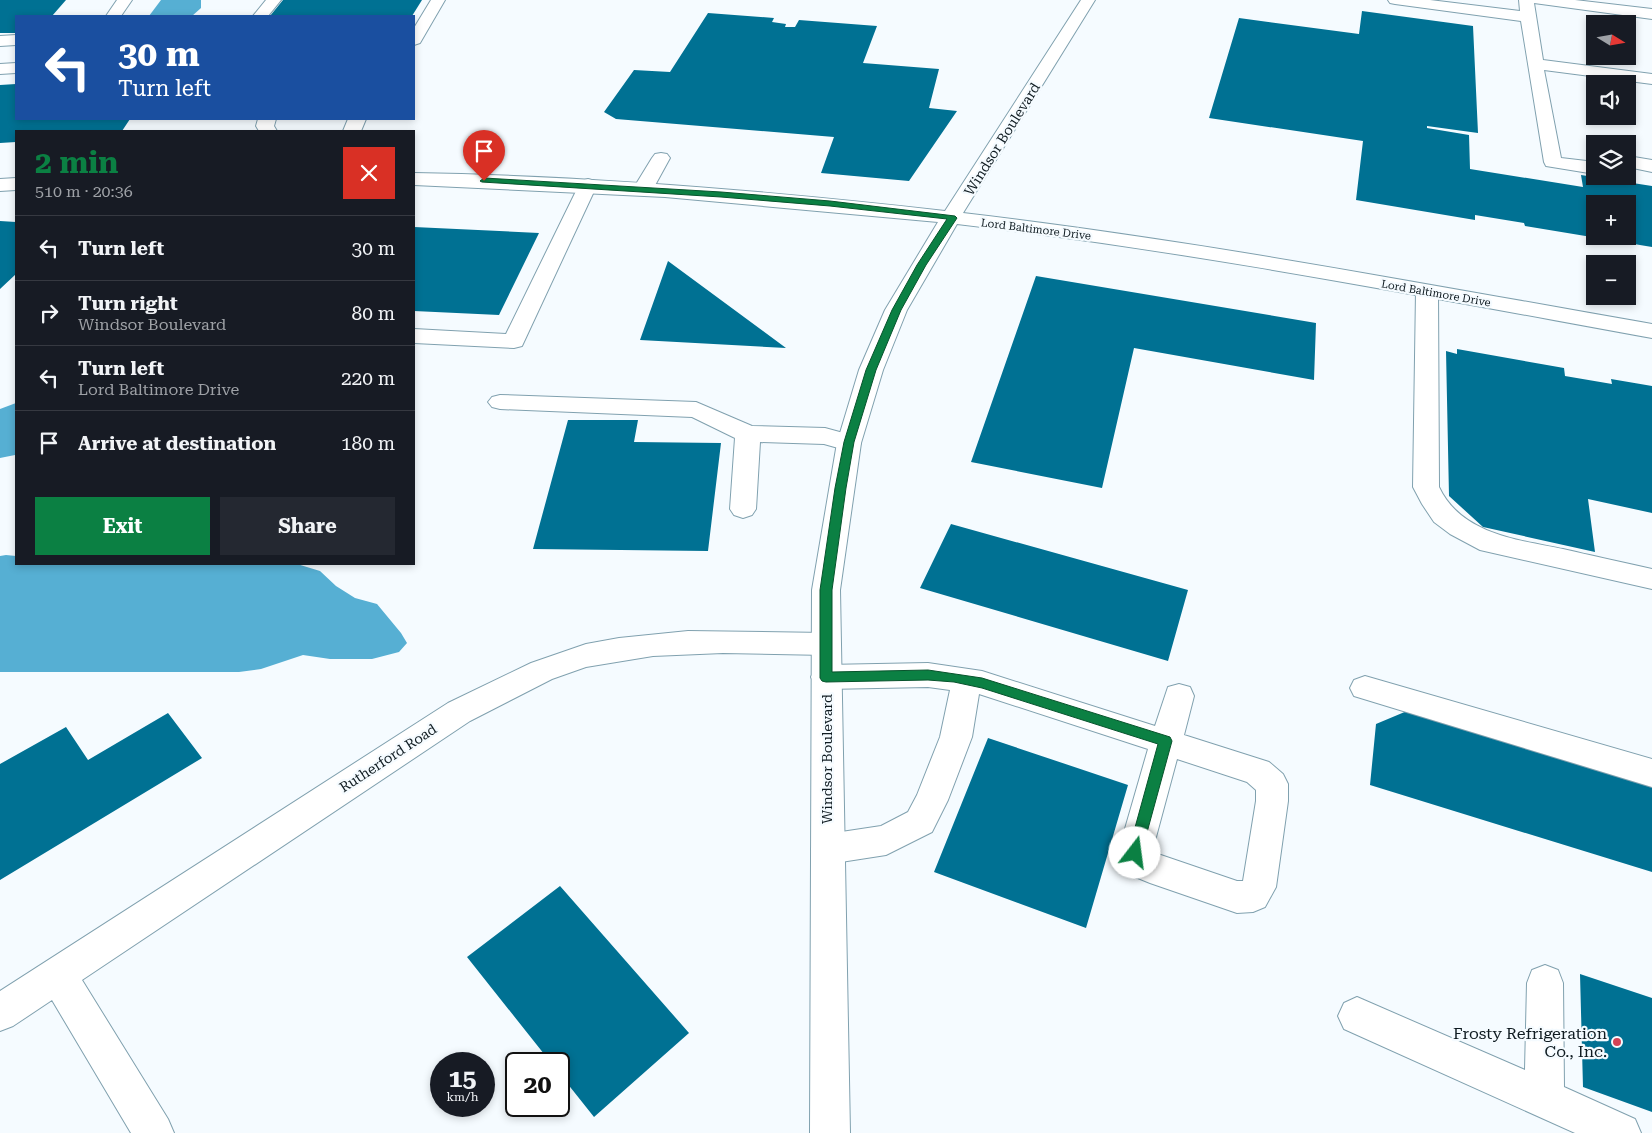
<!DOCTYPE html>
<html lang="en">
<head>
<meta charset="utf-8">
<style>
  :root { --surface:#171b24; --page:#242831; --text:#f1f3f6; --muted:#9ea1a6; --line:#363941; --accent:#0b8043 }
  body { margin:0; font-family:"Roboto Serif",serif; background:var(--page); color:var(--text); height:100vh; display:flex; flex-direction:column; font-size:19px; white-space:nowrap }
  * { box-sizing:border-box; margin:0 }
  p { font-size:16px; color:var(--muted) }
  .icon { flex:none; width:28px; height:28px; fill:none; stroke:currentColor; stroke-width:2; stroke-linecap:round; stroke-linejoin:round }
  .map { position:relative; flex:1; overflow:hidden }
  .drawer { position:absolute; left:15px; top:130px; width:400px; height:435px; display:flex; flex-direction:column; background:var(--surface); border-radius:0px; box-shadow:0 2px 8px #0003 }
  .drawer>* { flex:none }
  .hud { position:absolute; left:15px; top:15px; width:400px; height:105px; border-radius:0px; box-shadow:0 2px 8px #0003; background:#1a4fa0; color:#fff; overflow:hidden }
  .needle { width:32px; rotate:101deg }
  .controls { position:absolute; left:1586px; top:15px; display:grid; gap:10px }
  .controls a { display:grid; place-items:center; width:50px; height:50px; border-radius:0px; background:var(--surface); box-shadow:0 2px 8px #0003; font-size:25px }
  .speed { position:absolute; left:430px; top:1052px; display:flex; gap:10px; font-size:25px; font-weight:700; text-align:center }
  .speed>* { display:grid; place-content:center; width:65px; height:65px; border-radius:50%; background:var(--surface); box-shadow:0 2px 8px #0003; line-height:1 }
  .speed small { font-size:12px; font-weight:400 }
  .speed .limit { border:2px solid #111; border-radius:8px; background:#fff; color:#111 }
  .pin { position:absolute; display:grid; place-items:center; width:42px; height:42px; color:#fff; margin:-51px -21px; border-radius:50% 50% 50% 0; rotate:-45deg; box-shadow:0 0 5px #0007 }
  .pin .icon { rotate:45deg }
  .me { position:absolute; width:55px; margin:-28px; rotate:15deg; stroke-linejoin:round; filter:drop-shadow(0 0 4px #0008) }
  .turn { display:flex; align-items:center; gap:18px; height:105px; padding:0 20px; font-size:22px }
  .turn .icon { width:65px; height:65px; stroke-width:2.5 }
  .turn b { display:block; font-size:35px; line-height:42px }
  .round { display:grid; place-items:center; flex:none; width:52px; height:52px; border-radius:0px; background:var(--page) }
  .summary { display:flex; align-items:center; justify-content:space-between; height:85px; padding:0 20px }
  h1 { font-size:30px; font-weight:700; line-height:38px; color:var(--accent) }
  .primary-button { display:flex; gap:10px; margin-top:auto; padding:10px 20px }
  .primary-button a { flex:1; height:58px; border-radius:0px; background:var(--accent); color:#fff; font-size:20px; font-weight:700; line-height:58px; text-align:center }
  .primary-button a+a { background:var(--page); color:var(--text) }
  ul { padding:0; list-style:none }
  li { display:flex; align-items:center; gap:15px; height:65px; padding:0 20px; border-top:1px solid var(--line) }
  li div { flex:1 }
  li b { display:block; font-size:19px }
  li em { font-style:normal }
  .map>svg:first-child { display:block }
  .water { fill:#56afd3 }
  .lines { fill:none; stroke-linecap:round; stroke-linejoin:round }
  .river { fill:#56afd3; fill-rule:evenodd }
  .building { fill:#007193; fill-rule:evenodd }
  .minor-casing { stroke:#80a1af; stroke-width:2 }
  .major-casing { stroke:#80a1af; stroke-width:2 }
  .minor { fill:#fff; fill-rule:evenodd }
  .major { fill:#fff; fill-rule:evenodd }
  .route { fill:#0b8043; stroke:#07532c }
  .poi-dot { fill:#d24255; stroke:#f5fbff; stroke-width:2 }
  .labels { text-anchor:middle; stroke-width:4.5; stroke-linejoin:round; paint-order:stroke }
  .far-street-label { font-size:11px; fill:#0f1b21; stroke:#f5fbff }
  .street-label { font-size:14px; fill:#0f1b21; stroke:#f5fbff }
  .near-poi-label { font-size:16px; fill:#0f1b21; stroke:#f5fbff; text-anchor:end }
</style>
</head>
<body>
<div class="map">
<svg width="1652" height="1133" viewBox="0 0 1652 1133">
  <rect width="100%" height="100%" fill="#f5fbff"/>
  <!-- water -->
  <path class="water" d="M161,0H201V8L192,16H149Z
    M6,555L16,556V564H297L320,571L336,586L355,598L377,604L401,633L407,643L399,652L372,659H330L303,655L261,669L239,672H0V556Z"/>
  <g class="lines">
    <!-- river -->
    <path class="river" d="M16,403V452L15,455L0,458V409Z"/>
  </g>
  <!-- building -->
  <path class="building" d="M0,0H66L52,16H16V33H0Z
    M283,0H422L412,16H270Z
    M1362,11L1473,26L1478,133L1427,126V128L1469,135L1470,169L1583,187L1581,175L1652,186V247L1525,226L1524,223L1475,215V220L1356,200L1363,141L1209,118L1239,18L1359,34ZM1595,204H1628V236H1595Z
    M708,13L774,18L772,22L786,24L785,27H795L799,20L877,26L863,63L939,69L929,108L957,111L909,181L821,173L834,137L616,119L604,112L634,70L670,72Z
    M16,84V119H130L122,131H16V142L0,143V85Z
    M0,221L16,222V274L0,289Z
    M414,227L539,233L499,315L414,311Z
    M668,261L786,348L640,340Z
    M1036,276L1316,323L1314,380L1134,348L1102,488L971,462Z
    M1457,349L1564,368L1565,376L1612,384L1611,379L1652,386V513L1588,499L1595,552L1483,527L1449,496L1446,351L1457,354Z
    M568,420H638L634,442L721,443L708,551L533,549Z
    M951,524L1188,590L1168,661L920,588Z
    M1407,711L1652,783V872L1370,785L1376,724Z
    M168,713L202,758L0,880V764L66,727L88,760Z
    M988,738L1128,785L1086,928L934,872Z
    M560,886L689,1033L594,1117L559,1073V1064H552L467,957Z
    M1580,974L1652,998V1112L1583,1087Z"/>
  <g class="lines">
    <defs>
      <path id="minor" d="M117,0H132L121,16H106Z
        M266,0H281L268,16H253Z
        M431,0H445L420,43L414,45V28Z
        M1388,0H1430L1520,11L1519,0H1575L1652,9V19L1534,3L1543,60L1652,74V84L1544,70L1561,158L1595,162V174L1546,166L1544,162L1521,21L1395,4L1390,3Z
        M16,35V45L0,46V36Z
        M16,63V73L0,74V64Z
        M258,119H276L274,126L277,131H259L256,126Z
        M348,119H366L361,131H343Z
        M661,153L667,154L670,158L653,189L650,193L643,195L636,193L633,189L652,158L655,154Z
        M1628,156L1652,160V172L1628,167Z
        M588,179L595,181L597,185L522,346L514,348L414,343V329L506,334L579,185L581,181Z
        M1427,286L1435,287L1438,292L1439,487C1461,534 1518,540 1563,549C1592,556 1622,562 1652,569V589L1480,550L1450,534L1434,522L1422,504L1413,487L1416,292L1419,287Z
        M500,395L696,402L752,426L825,428L858,437L861,443L858,449L849,451L824,444L760,442L756,509L752,515L743,518L734,515L730,509L735,438L692,417L500,409L492,407L488,402L492,397Z
        M688,631L826,633L836,636L841,644L836,652L826,655L723,653L653,656L586,667L552,679L470,721L82,980L168,1119L174,1133H131L52,1000L13,1026L0,1031V991L448,703L531,663L586,644L619,638Z
        M928,663L982,671L1155,726L1168,687L1179,684L1190,687L1194,696L1184,735L1269,762L1283,774L1288,784V801L1276,887L1265,907L1253,912L1237,913L1150,883L1128,874L1118,853L1148,749L979,694L972,737L948,800L932,832L886,855L828,864L816,860L811,849L816,838L828,834L881,826L908,812L917,795L940,737L950,690L928,687L826,689L815,685L811,677L815,669L826,665ZM1177,759L1247,782L1256,790V801L1243,881H1237L1152,852Z
        M1365,676L1652,759V787L1354,696L1350,688L1354,680Z
        M1545,965L1558,970L1563,983L1564,1087L1635,1119L1641,1133H1575L1344,1029L1338,1016L1344,1003L1357,997L1525,1070L1527,983L1532,970Z"/>
      <path id="major" d="M1081,0H1095L963,213C1195,240 1423,284 1652,324V338C1421,296 1190,251 957,224L907,310L883,370L861,443L840,590L850,1133H810L812,590L837,443L859,370L885,310L938,222L665,197L414,185V173C591,176 769,191 945,211Z
        M16,178V190L0,191V179Z"/>
    </defs>
    <!-- minor casing -->
    <use href="#minor" class="minor-casing"/>
    <!-- major casing -->
    <use href="#major" class="major-casing"/>
    <!-- minor -->
    <use href="#minor" class="minor"/>
    <!-- major -->
    <use href="#major" class="major"/>
  </g>
  <!-- route -->
  <path class="route" d="M484,178L721,192L830,201L955,216L957,218L926,265L901,310L876,370L854,442L846,488L832,590V672L928,670L982,678L1170,737L1172,741L1140,858L1135,860L1130,858L1128,853L1158,744L982,688L954,682L928,680L826,682L822,681L820,678V590L835,488L844,442L866,370L892,310L917,265L947,219L830,206L721,197L482,182L480,181Z"/>
  <!-- markers -->
  <circle class="poi-dot" cx="1617" cy="1042" r="5"/>
  <g class="labels">
    <!-- far-street labels -->
    <g class="far-street-label">
      <text transform="translate(1036 229) rotate(7)" y="4">Lord Baltimore Drive</text>
      <text transform="translate(1436 293) rotate(10)" y="4">Lord Baltimore Drive</text>
    </g>
    <!-- street labels -->
    <g class="street-label">
      <text transform="translate(1002 139) rotate(-58)" y="5">Windsor Boulevard</text>
      <text transform="translate(388 758) rotate(-33)" y="5">Rutherford Road</text>
      <text transform="translate(827 759) rotate(-90)" y="5">Windsor Boulevard</text>
    </g>
    <!-- near-poi labels -->
    <g class="near-poi-label">
      <text x="1607" y="1039">Frosty Refrigeration<tspan x="1607" dy="18">Co., Inc.</tspan></text>
    </g>
  </g>
</svg>
<div class="controls">
<a><svg class="needle" viewBox="-14 -14 28 28"><path d="M0-13l5 13h-10z" fill="#e53935"/><path d="M0 13l5-13h-10z" fill="#9ea1a6"/></svg></a>
<a><svg class="icon" aria-label="sound" viewBox="0 0 24 24"><path d="M4 9h4l5-4v14l-5-4H4zM17 9q2 3 0 6"/></svg></a>
<a><svg class="icon" aria-label="layers" viewBox="0 0 24 24"><path d="M12 4l9 5-9 5-9-5zM3 14l9 5 9-5"/></svg></a>
<a>+</a>
<a>−</a>
</div>
<div class="speed"><div>15<small>km/h</small></div><div class="limit">20</div></div>
<div class="pin" style="left:484px;top:181px;background:#d93025"><svg class="icon" aria-label="arrive" viewBox="0 0 24 24"><path d="M6 21V4h12l-3 4 3 4H6"/></svg></div>
<svg class="me" style="left:1135px;top:853px" viewBox="-20 -20 40 40"><circle r="19" fill="#fff"/><path d="M0-13L10 11 0 6-10 11z" fill="#0b8043"/></svg>
<div class="hud">
<div class="turn"><svg class="icon" aria-label="left" viewBox="0 0 24 24"><path d="M17 20v-9H6M10 6l-5 5 5 5"/></svg><div><b>30 m</b>Turn left</div></div>
</div>
<section class="drawer">
<div class="summary"><div><h1>2 min</h1><p>510 m · 20:36</p></div><a class="round" style="background:#d93025;color:#fff"><svg class="icon" aria-label="close" viewBox="0 0 24 24"><path d="M6 6l12 12M18 6L6 18"/></svg></a></div>
<ul>
<li><svg class="icon" aria-label="left" viewBox="0 0 24 24"><path d="M17 20v-9H6M10 6l-5 5 5 5"/></svg><div><b>Turn left</b></div><em>30 m</em></li>
<li><svg class="icon" aria-label="right" viewBox="0 0 24 24"><path d="M7 20v-9h11M14 6l5 5-5 5"/></svg><div><b>Turn right</b><p>Windsor Boulevard</p></div><em>80 m</em></li>
<li><svg class="icon" aria-label="left" viewBox="0 0 24 24"><path d="M17 20v-9H6M10 6l-5 5 5 5"/></svg><div><b>Turn left</b><p>Lord Baltimore Drive</p></div><em>220 m</em></li>
<li><svg class="icon" aria-label="arrive" viewBox="0 0 24 24"><path d="M6 21V4h12l-3 4 3 4H6"/></svg><div><b>Arrive at destination</b></div><em>180 m</em></li>
</ul>
<div class="primary-button"><a>Exit</a><a>Share</a></div>
</section>
</div>
</body>
</html>
